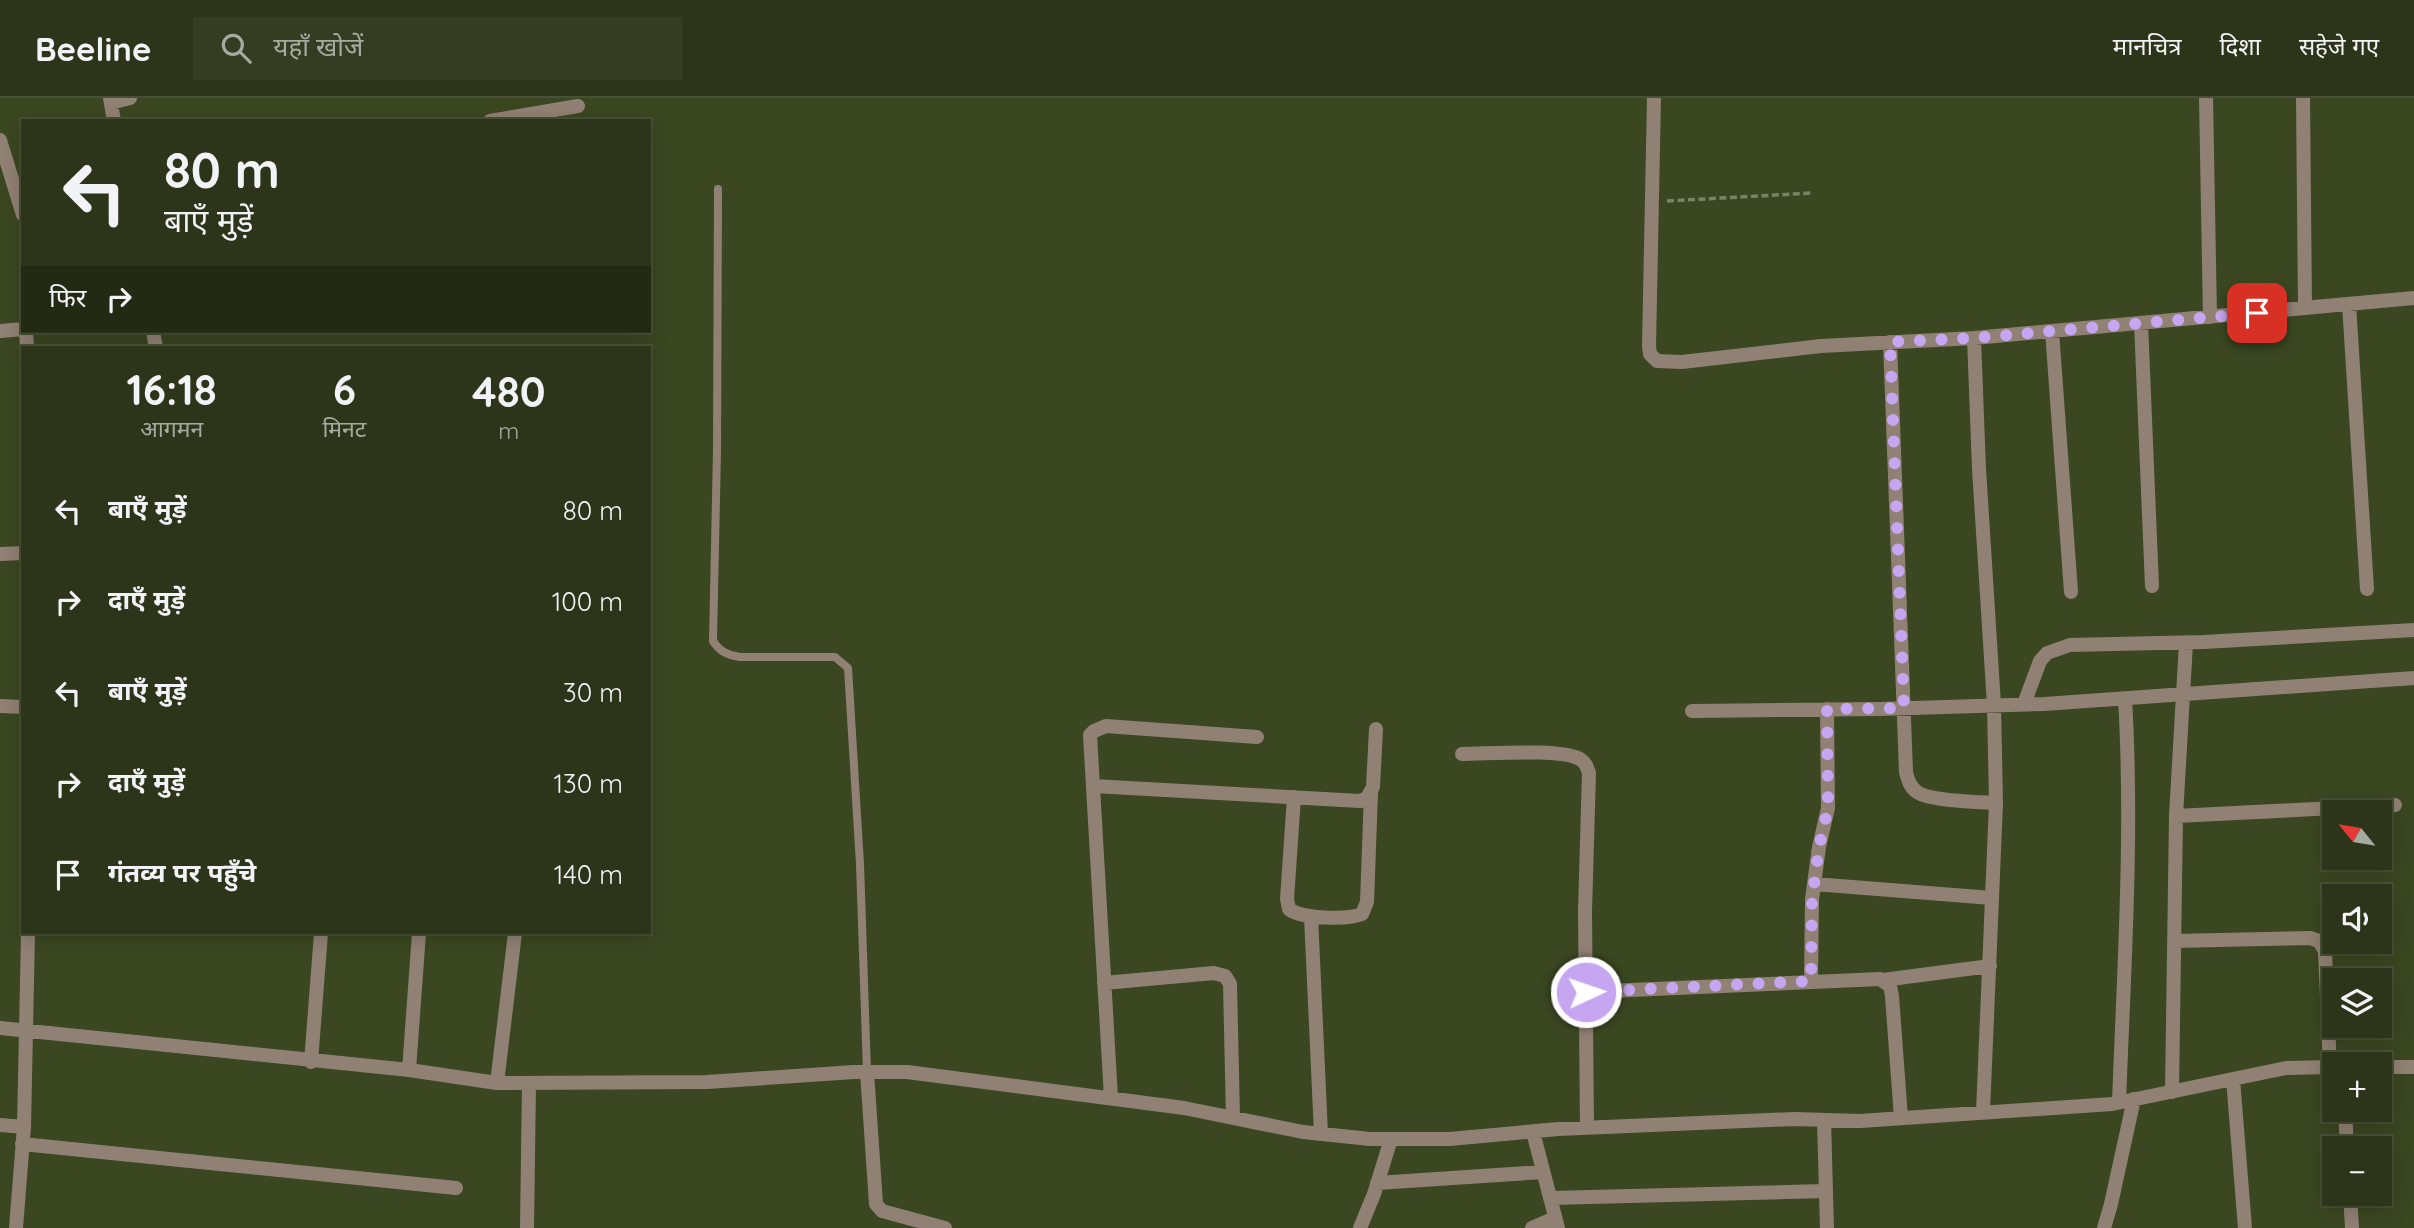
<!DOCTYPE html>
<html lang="hi">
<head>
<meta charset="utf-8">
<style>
  :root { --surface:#2c3519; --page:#343d22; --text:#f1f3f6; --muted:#a6aba2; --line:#485038 }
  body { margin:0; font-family:Quicksand,"Noto Sans Devanagari",sans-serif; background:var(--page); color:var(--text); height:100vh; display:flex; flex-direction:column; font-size:26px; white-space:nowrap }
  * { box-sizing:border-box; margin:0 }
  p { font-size:23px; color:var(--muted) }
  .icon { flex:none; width:38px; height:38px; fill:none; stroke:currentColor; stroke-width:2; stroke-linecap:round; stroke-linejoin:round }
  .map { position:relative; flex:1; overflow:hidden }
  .panel { position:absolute; left:21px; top:248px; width:630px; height:588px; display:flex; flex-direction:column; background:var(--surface); border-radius:0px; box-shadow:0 4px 18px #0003,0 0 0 2px var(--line) }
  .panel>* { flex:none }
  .top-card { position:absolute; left:21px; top:21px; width:630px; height:214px; border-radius:0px; box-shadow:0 4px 18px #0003,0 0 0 2px var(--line); background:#2c3519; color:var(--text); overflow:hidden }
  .needle { width:46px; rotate:300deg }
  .controls { position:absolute; left:2322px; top:702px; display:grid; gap:14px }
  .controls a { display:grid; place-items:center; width:70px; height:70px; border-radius:0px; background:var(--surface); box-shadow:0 4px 18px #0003,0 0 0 2px var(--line); font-size:35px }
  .pin { position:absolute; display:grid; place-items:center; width:60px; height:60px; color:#fff; margin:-30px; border-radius:14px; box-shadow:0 4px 10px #0006 }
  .me { position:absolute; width:77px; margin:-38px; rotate:87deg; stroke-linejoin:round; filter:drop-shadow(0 0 5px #0008) }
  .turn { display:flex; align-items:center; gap:24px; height:147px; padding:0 28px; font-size:32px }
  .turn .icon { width:91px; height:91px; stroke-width:2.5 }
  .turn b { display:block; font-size:49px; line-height:60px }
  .then { display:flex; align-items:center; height:66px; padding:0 28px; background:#0003; gap:14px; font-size:26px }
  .eta { display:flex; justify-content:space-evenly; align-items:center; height:119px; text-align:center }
  .eta b { font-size:42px; font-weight:700; line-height:49px }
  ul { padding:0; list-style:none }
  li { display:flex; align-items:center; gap:21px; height:91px; padding:0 28px }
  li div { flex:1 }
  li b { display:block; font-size:26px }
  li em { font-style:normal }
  header { display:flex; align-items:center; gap:42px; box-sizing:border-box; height:98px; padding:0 35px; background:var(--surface); border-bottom:2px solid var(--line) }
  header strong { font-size:33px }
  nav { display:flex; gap:38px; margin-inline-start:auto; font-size:24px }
  .search { width:490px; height:63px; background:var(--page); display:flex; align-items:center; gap:18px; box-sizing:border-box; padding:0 24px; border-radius:0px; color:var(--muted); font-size:26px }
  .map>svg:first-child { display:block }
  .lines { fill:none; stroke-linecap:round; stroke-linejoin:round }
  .path { stroke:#798463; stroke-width:3.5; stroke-dasharray:7 3.5; stroke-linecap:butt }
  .lane { stroke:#918174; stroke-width:8 }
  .street { stroke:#918174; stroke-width:14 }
  .route { stroke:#c6a6f0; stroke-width:12; stroke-dasharray:0 21.6 }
</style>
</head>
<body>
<header>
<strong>Beeline</strong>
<div class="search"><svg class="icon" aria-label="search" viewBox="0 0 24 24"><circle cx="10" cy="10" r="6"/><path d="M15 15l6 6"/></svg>यहाँ खोजें</div>
<nav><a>मानचित्र</a><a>दिशा</a><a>सहेजे गए</a></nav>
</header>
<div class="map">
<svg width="2414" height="1130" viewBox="0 0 2414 1130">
  <rect width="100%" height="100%" fill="#3b4721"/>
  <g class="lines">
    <!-- path -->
    <path class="path" d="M1667,103L1812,95"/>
    <!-- lane -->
    <path class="lane" d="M718,91L717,353L713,543C720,554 728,557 740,559H835L848,570L860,766L867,974"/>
    <!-- street -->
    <path class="street" d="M110,0L114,23
      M1654,0L1649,248L1650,256L1657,263L1682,264L1821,248L1974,240L2414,200
      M2206,0L2210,219
      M2303,0L2305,210
      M111,5L130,0
      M490,23L578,8
      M0,42L23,117
      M2349,206L2367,491
      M2141,225L2152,488
      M0,233L23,231
      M26,233L27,250
      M153,233L156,250
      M2052,233L2071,494
      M1974,240L1979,371L1994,607L1996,705L1983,1014
      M1890,244L1906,674C1908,682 1910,689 1917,694C1929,703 1979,704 1996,705
      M0,456L23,455
      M2024,606L2040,563L2047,555L2070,547L2204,544L2414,532
      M0,608L23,609
      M1692,613L1880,611L2044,606L2414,580
      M1462,656C1488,656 1560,650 1580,661C1586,665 1587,669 1589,675L1585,813L1587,1030
      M1093,688L1360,703L1367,700L1373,689L1376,631
      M1294,699L1287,801L1289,811C1301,821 1347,822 1362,816L1367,804L1371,695
      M2176,718L2395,707
      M1814,786L1992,800
      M1311,818L1321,1036
      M2174,843L2310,840L2319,843L2325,853L2330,970
      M1883,882L1990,868
      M1811,883L1812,801L1819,749L1828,710L1827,611
      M1104,885L1214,875L1225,878L1230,886L1233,1020
      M1585,894L1880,881L1890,888L1892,898L1901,1020
      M0,930L409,972L497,985L707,984L854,974H907L1184,1010L1303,1034L1370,1041H1450L1558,1031L1794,1021L1860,1023L2112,1006L2286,970L2334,969
      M311,964L321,835
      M2380,969H2414
      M409,972L419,835
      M867,974L876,1106L882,1113L945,1130
      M2233,981L2245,1130
      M497,985L515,835
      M2172,994L2176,718L2186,545
      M1111,1000L1090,637L1094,633L1106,628L1257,639
      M2119,1004C2124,870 2133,735 2125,601
      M2345,1012L2347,1050
      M1824,1022L1827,1130
      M0,1027L24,1029
      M1533,1034L1558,1130
      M22,1046L456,1090
      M1377,1085L1543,1074
      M2350,1096L2352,1130
      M1550,1100L1826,1093
      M16,1130L24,1029L28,835
      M527,1130L529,985
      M1360,1130L1374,1096L1391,1041
      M1532,1130L1555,1120
      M2104,1130L2111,1106L2134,1001"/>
  </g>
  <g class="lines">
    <!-- route -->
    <path class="route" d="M1586,894L1811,883L1812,802L1819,749L1828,710L1827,611L1904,610L1890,244L1974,240L2257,215"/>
  </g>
</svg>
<div class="controls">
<a><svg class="needle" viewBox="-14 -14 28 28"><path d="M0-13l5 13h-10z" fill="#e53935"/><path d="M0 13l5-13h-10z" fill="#a6aba2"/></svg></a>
<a><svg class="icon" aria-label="sound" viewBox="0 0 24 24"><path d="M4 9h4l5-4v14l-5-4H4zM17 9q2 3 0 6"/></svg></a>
<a><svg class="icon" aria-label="layers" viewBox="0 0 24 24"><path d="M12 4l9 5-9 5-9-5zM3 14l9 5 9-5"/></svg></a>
<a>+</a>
<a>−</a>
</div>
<div class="pin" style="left:2257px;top:215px;background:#d93025"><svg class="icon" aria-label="arrive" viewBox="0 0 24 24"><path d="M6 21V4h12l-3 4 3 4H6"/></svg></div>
<svg class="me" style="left:1586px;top:894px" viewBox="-20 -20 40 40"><circle r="17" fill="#c6a6f0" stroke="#fff" stroke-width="3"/><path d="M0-11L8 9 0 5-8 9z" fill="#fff"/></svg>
<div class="top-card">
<div class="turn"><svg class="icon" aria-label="left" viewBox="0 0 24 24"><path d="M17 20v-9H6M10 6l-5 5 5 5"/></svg><div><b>80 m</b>बाएँ मुड़ें</div></div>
<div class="then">फिर<svg class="icon" aria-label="right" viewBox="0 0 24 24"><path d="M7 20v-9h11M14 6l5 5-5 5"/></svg></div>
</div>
<section class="panel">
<div class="eta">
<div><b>16:18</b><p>आगमन</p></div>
<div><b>6</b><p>मिनट</p></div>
<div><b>480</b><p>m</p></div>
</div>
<ul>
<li><svg class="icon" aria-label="left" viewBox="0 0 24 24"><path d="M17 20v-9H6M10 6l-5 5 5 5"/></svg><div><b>बाएँ मुड़ें</b></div><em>80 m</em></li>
<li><svg class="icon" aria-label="right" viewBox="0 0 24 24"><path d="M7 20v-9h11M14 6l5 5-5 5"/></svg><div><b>दाएँ मुड़ें</b></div><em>100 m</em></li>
<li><svg class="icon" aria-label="left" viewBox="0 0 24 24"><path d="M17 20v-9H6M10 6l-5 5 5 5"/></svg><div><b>बाएँ मुड़ें</b></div><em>30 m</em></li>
<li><svg class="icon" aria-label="right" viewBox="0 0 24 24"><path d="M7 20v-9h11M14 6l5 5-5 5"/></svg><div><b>दाएँ मुड़ें</b></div><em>130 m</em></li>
<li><svg class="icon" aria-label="arrive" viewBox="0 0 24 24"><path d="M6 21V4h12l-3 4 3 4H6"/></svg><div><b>गंतव्य पर पहुँचे</b></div><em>140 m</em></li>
</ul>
</section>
</div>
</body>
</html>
